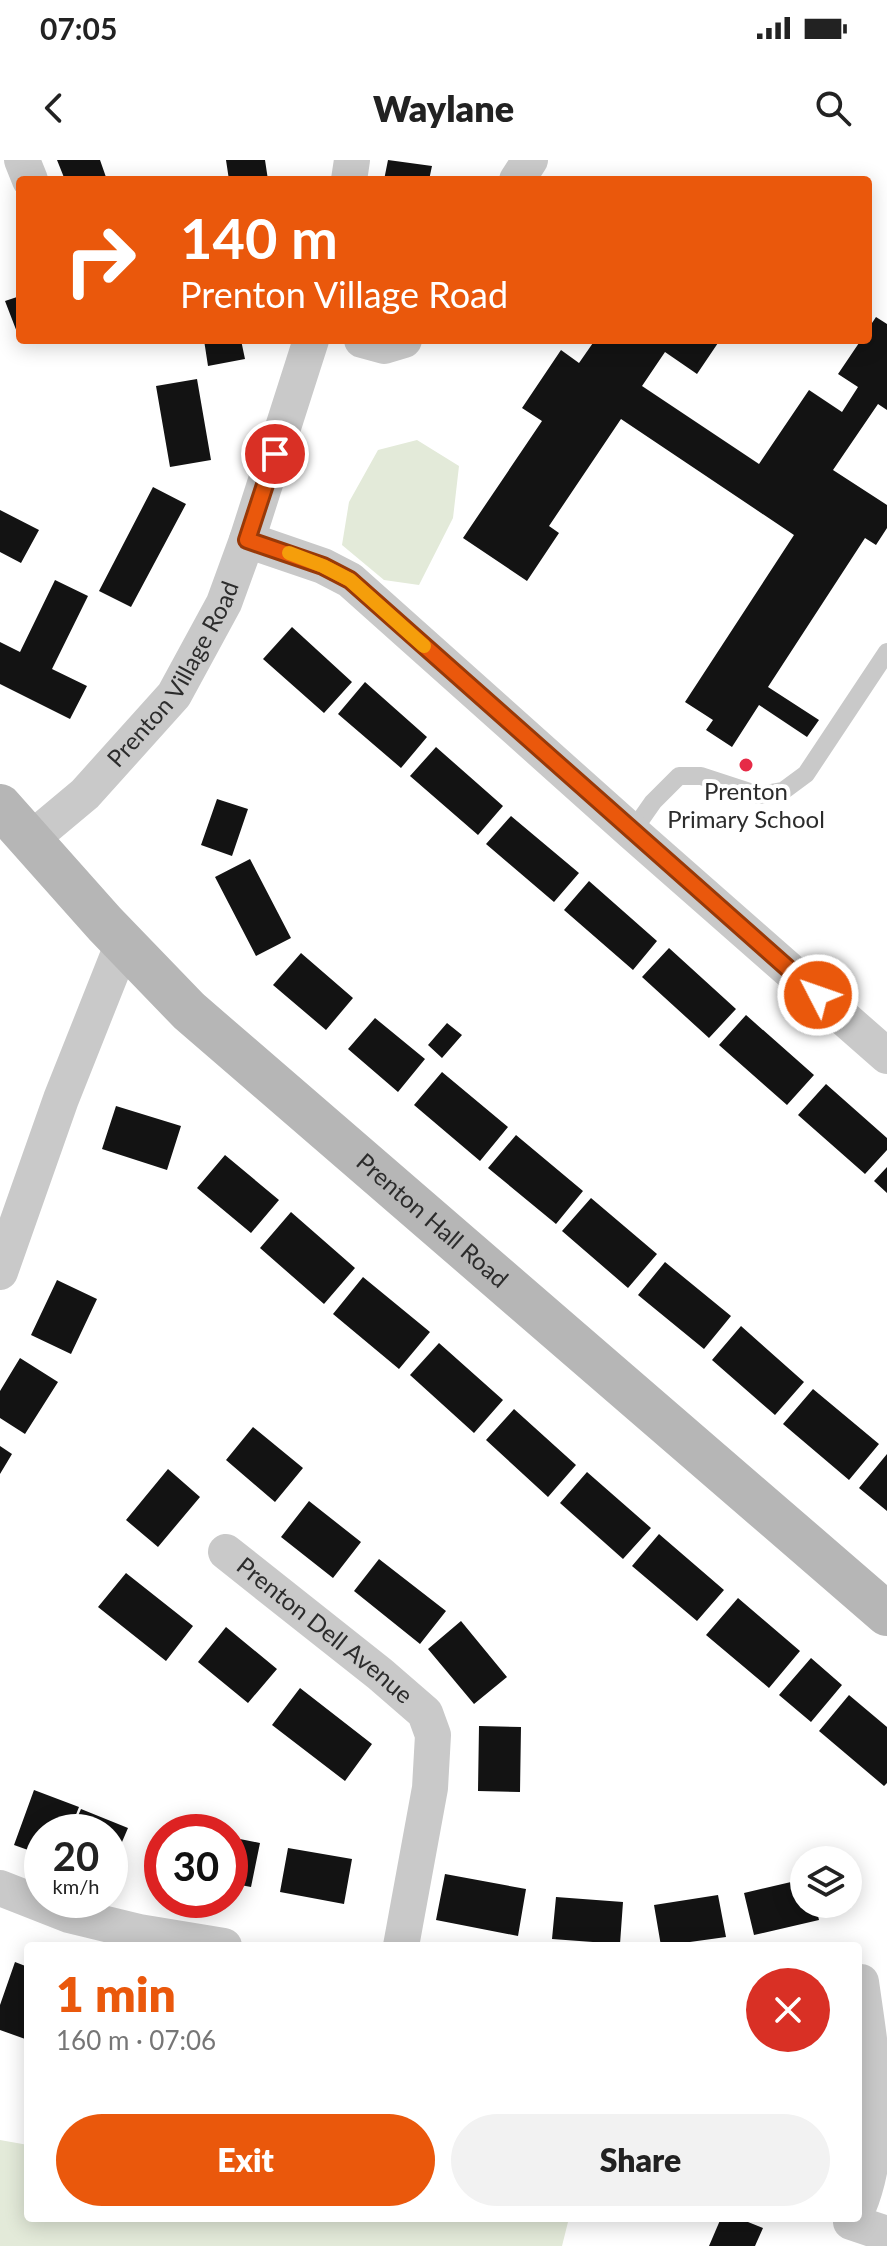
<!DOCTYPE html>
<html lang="en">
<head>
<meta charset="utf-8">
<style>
  :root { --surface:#fff; --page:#f2f2f2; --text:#222; --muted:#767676; --accent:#ea580c }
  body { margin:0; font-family:Lato,sans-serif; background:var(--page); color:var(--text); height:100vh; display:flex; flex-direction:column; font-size:30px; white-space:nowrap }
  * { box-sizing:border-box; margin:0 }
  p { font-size:26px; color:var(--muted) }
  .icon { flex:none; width:44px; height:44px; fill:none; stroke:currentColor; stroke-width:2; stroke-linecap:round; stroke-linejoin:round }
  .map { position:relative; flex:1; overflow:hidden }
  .panel { position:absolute; left:24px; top:1782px; width:838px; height:280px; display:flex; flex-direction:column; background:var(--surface); border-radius:8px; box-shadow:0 4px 20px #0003 }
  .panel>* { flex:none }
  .hud { position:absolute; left:16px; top:16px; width:856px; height:168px; border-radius:8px; box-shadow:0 4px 20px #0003; background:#ea580c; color:#fff; overflow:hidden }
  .buttons { position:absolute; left:790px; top:1686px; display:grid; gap:16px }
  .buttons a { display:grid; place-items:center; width:72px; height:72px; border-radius:50%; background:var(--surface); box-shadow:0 4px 20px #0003; font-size:40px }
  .speed { position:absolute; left:24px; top:1654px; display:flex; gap:16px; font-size:40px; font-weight:700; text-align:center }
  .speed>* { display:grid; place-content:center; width:104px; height:104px; border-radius:50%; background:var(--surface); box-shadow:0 4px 20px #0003; line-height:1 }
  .speed small { font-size:20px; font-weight:400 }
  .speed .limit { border:12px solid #d22; background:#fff; color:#111 }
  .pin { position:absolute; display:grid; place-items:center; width:68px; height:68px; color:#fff; margin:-34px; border:4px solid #fff; border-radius:50%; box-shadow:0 2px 8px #0007 }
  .me { position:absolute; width:88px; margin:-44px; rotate:311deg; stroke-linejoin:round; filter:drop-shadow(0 0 6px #0008) }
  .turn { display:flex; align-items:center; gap:28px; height:168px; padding:0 32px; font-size:36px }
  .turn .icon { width:104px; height:104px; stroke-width:2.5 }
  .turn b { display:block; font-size:56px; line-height:68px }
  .round { display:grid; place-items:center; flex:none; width:84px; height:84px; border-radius:42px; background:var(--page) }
  .headline { display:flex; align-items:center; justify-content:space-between; height:136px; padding:0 32px }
  h1 { font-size:48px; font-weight:800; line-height:60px; color:var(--accent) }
  .action { display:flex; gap:16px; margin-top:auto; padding:16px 32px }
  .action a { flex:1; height:92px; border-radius:48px; background:var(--accent); color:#fff; font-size:32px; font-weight:800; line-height:92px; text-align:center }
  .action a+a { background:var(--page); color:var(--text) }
  .status { display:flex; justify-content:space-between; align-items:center; height:56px; padding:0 40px; background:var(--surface); direction:ltr }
  .status svg { height:22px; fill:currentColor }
  header { display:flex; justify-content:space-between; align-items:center; height:104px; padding:0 32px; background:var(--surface); font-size:36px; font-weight:800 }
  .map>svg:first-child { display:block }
  .green { fill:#e3ead9 }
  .building { fill:#131313 }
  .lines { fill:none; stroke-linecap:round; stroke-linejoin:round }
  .lane { stroke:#c9c9c9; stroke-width:18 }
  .street { stroke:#c9c9c9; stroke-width:36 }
  .secondary { stroke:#b6b6b6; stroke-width:44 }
  .route-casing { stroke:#983908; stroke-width:20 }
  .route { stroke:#ea580c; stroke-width:14 }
  .slow { stroke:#f59e0b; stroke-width:14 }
  .poi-dot { fill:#e62b47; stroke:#fff; stroke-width:3 }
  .labels { text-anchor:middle; stroke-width:8; stroke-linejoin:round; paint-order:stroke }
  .street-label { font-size:24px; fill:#2c2c2c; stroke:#fff }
  .poi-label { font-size:24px; fill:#2c2c2c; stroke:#fff }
</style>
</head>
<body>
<div class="status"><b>07:05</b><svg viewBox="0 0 49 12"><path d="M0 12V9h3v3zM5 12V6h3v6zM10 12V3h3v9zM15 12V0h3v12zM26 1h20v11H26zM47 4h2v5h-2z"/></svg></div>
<header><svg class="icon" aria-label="back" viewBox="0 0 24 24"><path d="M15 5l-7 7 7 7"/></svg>Waylane<svg class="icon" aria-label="search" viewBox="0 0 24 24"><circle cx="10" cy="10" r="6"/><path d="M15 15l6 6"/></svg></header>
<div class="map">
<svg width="887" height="2086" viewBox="0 0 887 2086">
  <rect width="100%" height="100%" fill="#fff"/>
  <!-- green -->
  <path class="green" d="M417,280L459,306L453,358L419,425L384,420L342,385L349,342L378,290Z
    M0,1980L28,1985V2058H569L562,2086H0Z"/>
  <!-- building -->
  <path class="building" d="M57,0H100L107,20H65Z
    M226,0H265L268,20H229Z
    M388,0L432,6L429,20H384Z
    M20,136V180L5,141Z
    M876,157L887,164V250L878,244L833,310L887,345V368L876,385L865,378L768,527L819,560L807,577L759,545L732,587L706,570L713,560L685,542L794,375L621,259L549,366L559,373L527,421L463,378L542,261L522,248L561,190L579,203L595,180H720L697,214L665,192L642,226L759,304L809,230L842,252L858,227L838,214L861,180H868V169Z
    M204,180H241L245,199L208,206Z
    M197,219L211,300L170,307L156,226Z
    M153,327L186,344L131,447L99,431Z
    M0,350L39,370L21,403L0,392Z
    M55,420L88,436L52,509L87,526L70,559L0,524V482L20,492Z
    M292,467L352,522L324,553L263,499Z
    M365,522L427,577L401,608L338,554Z
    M436,587L503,646L478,675L410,616Z
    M217,639L248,649L232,696L201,685Z
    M511,656L579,713L554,742L486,684Z
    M250,699L291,778L256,796L215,717Z
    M589,721L657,781L633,810L564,750Z
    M669,788L736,849L709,878L642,817Z
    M301,793L353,838L326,870L273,825Z
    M746,855L814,915L787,945L719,885Z
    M375,858L425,899L398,932L348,889Z
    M447,863L462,875L442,898L428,885Z
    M442,912L508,967L480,1001L414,945Z
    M826,924L887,978V990L865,1014L798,955Z
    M116,946L181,966L167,1010L102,989Z
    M516,975L583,1031L556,1064L488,1008Z
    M225,995L279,1040L251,1073L197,1028Z
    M887,1007V1033L874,1021Z
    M591,1038L657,1094L628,1128L562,1071Z
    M291,1052L355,1108L324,1144L260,1088Z
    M665,1102L731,1156L704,1189L638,1135Z
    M363,1117L430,1172L399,1209L333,1154Z
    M57,1120L97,1139L71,1194L31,1175Z
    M741,1166L804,1222L775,1255L712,1200Z
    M439,1183L503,1240L474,1273L410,1215Z
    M20,1198L58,1222L25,1274L0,1258V1231Z
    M813,1229L879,1284L849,1320L783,1264Z
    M514,1249L576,1305L548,1337L486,1280Z
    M253,1267L303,1308L275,1342L226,1300Z
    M0,1286L12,1294L0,1314Z
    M887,1294V1351L859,1328Z
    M168,1309L200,1337L158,1387L126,1360Z
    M587,1312L651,1368L623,1399L560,1343Z
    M309,1341L361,1382L333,1418L281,1377Z
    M659,1374L724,1430L697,1461L632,1406Z
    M379,1399L446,1451L420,1484L354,1431Z
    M126,1413L193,1466L166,1501L98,1447Z
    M738,1438L800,1491L769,1528L706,1475Z
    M461,1461L507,1517L474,1544L428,1489Z
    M226,1467L277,1509L248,1543L198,1502Z
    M811,1498L842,1525L811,1562L779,1535Z
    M300,1528L372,1584L345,1621L272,1565Z
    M849,1535L887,1567V1623L884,1626L819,1571Z
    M479,1566L521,1567L520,1632L478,1631Z
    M34,1630L79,1647L69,1672H42V1695L14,1685Z
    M81,1649L128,1668L110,1710V1672H71Z
    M230,1677L260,1683L251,1727L230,1723Z
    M288,1688L352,1699L344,1744L280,1732Z
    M445,1714L526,1729L518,1776L436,1760Z
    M804,1719V1744H815L819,1760L754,1775L744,1733Z
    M718,1735L726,1777L661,1786L654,1745Z
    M556,1737L623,1742L620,1784L552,1779Z
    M15,1802L28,1807V1880L0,1870V1845Z
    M721,2058H738L763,2068L755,2086H709Z"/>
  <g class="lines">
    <!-- lane -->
    <path class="lane" d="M632,672L653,642L679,616H701L759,635L783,631L806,614L887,492"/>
    <!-- street -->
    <g class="street">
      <path d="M22,0L30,20"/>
      <path d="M349,20L352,0"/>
      <path d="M517,20L530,0"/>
      <path d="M362,180L384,186L404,180"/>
      <path d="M247,380L323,406L350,420L632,672L887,896"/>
      <path id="s1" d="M30,680L85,634L174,535L224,443L247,380L311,180"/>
      <path d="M0,1112L61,939L123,783"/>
      <path id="s2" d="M226,1392L380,1514L425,1553L433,1575L430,1628L401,1786"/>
      <path d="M0,1728L69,1755L139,1772L224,1786"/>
      <path d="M858,2048C887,1979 871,1893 861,1822"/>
      <path d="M851,2062L887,2074"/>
    </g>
    <!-- secondary -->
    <path class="secondary" id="s3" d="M0,646L105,764L189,851L887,1454"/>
  </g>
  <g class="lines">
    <defs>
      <path id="route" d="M275,294L247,380L323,406L350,420L818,835"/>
    </defs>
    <!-- route casing -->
    <use href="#route" class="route-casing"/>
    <!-- route -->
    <use href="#route" class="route"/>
    <!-- slow -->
    <path class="slow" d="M289,393L323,406L350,420L424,486"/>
  </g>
  <!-- markers -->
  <circle class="poi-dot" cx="746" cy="605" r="8"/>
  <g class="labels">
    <!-- street labels -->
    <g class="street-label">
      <text dy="8" stroke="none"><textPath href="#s1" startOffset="222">Prenton Village Road</textPath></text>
      <text dy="8" stroke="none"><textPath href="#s3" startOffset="600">Prenton Hall Road</textPath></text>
      <text dy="8" stroke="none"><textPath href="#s2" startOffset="126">Prenton Dell Avenue</textPath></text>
    </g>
    <!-- poi labels -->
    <g class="poi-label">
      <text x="746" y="640">Prenton<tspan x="746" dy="28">Primary School</tspan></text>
    </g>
  </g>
</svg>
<div class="buttons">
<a><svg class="icon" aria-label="layers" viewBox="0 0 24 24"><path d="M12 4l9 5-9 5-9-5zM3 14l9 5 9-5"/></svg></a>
</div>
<div class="speed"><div>20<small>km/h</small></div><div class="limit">30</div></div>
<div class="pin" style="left:275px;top:294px;background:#d93025"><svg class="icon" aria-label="arrive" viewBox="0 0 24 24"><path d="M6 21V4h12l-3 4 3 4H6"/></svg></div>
<svg class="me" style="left:818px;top:835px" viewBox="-20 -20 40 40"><circle r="17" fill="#ea580c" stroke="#fff" stroke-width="3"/><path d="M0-11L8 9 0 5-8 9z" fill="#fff"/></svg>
<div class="hud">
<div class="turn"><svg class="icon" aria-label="right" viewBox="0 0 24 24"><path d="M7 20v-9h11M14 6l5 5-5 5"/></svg><div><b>140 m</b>Prenton Village Road</div></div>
</div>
<section class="panel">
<div class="headline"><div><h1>1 min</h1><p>160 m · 07:06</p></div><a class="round" style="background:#d93025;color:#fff"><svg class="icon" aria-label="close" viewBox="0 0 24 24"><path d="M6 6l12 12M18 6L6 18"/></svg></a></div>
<div class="action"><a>Exit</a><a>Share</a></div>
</section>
</div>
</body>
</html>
